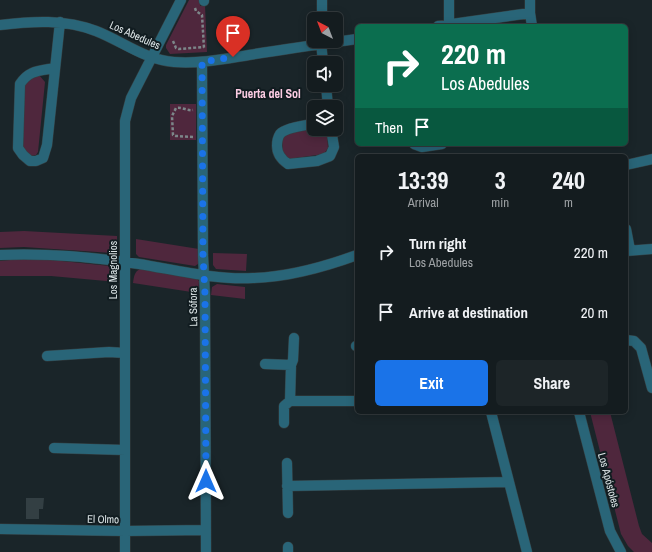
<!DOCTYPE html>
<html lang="en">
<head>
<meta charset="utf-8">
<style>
  :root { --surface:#141c1f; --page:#1d2528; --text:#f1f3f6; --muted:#9da1a4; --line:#333a3d; --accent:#1a73e8 }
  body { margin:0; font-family:"Archivo Narrow",sans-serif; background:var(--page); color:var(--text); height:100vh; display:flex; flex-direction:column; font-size:15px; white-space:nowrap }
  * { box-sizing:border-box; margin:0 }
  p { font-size:13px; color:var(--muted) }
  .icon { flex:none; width:22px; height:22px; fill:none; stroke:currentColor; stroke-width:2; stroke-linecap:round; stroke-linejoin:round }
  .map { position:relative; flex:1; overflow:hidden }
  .side { position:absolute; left:355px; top:154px; width:273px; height:260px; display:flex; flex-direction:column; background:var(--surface); border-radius:6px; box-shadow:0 2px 10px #0003,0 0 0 1px var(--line) }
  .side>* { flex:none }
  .banner { position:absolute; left:355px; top:24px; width:273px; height:122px; border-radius:6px; box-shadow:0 2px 10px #0003,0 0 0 1px var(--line); background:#0b6e4f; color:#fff; overflow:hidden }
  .needle { width:26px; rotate:318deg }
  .fabs { position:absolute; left:307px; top:12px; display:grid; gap:8px }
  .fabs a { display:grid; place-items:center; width:36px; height:36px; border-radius:6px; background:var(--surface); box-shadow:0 2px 10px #0003,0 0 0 1px var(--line); font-size:20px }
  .pin { position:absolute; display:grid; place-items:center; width:34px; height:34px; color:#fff; margin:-41px -17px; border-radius:50% 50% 50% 0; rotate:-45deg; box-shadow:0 0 4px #0007 }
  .pin .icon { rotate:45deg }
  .me { position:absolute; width:44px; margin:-22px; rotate:0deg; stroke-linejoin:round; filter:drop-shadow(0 0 3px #0008) }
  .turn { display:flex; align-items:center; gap:14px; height:84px; padding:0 20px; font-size:18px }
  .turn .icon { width:52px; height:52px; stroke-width:2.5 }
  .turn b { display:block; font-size:28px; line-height:34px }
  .then { display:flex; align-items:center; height:38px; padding:0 20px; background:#0003; gap:8px; font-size:15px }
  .eta { display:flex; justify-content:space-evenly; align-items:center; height:68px; text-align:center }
  .eta b { font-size:24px; font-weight:800; line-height:28px }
  .cta { display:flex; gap:8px; margin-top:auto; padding:8px 20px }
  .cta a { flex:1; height:46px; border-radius:6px; background:var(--accent); color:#fff; font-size:16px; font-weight:800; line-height:46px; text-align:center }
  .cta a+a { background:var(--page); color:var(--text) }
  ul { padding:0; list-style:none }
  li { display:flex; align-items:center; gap:12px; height:60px; padding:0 20px }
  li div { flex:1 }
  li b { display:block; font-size:15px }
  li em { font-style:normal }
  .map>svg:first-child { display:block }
  .green { fill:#4f273d }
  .building { fill:#333f43 }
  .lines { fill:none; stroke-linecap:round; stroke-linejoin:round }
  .minor-casing { stroke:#354043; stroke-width:11 }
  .path { stroke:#7c8689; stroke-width:2.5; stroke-dasharray:3 2; stroke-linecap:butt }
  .minor { stroke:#296578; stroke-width:10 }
  .route { stroke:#1a73e8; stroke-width:7; stroke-dasharray:0 12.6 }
  .labels { text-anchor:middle; stroke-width:4; stroke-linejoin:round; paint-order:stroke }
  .street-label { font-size:11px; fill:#dbe3e5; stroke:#111c20 }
  .neighbourhood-label { font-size:12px; font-weight:bold; fill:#facbe2; stroke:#111c20 }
</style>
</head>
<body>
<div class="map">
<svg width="652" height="552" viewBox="0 0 652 552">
  <rect width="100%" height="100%" fill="#1a2529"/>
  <!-- green -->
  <path class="green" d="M189,0H200V6L205,5L207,52L170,54L166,48V45Z
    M39,75L45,82L38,152L36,155L31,156L23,152V87L28,79Z
    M170,104H196V140H170Z
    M314,129H324L327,132L328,148L324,154L289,159L283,154L282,140L287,133Z
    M24,231L117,236V250L112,253L24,247L0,248V232Z
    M136,239L199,249L198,264L195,266L139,257L136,254Z
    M213,253L247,254L246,271L216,269L213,265Z
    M10,260H52L110,266C118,270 118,274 117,282L51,276H0V261Z
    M140,269L196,278L199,281L198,293L133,283C134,277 134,272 140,269Z
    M217,284L245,287V299L211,295L212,287Z
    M590,412H610L639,526L642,534L652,543V552H634L628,546L621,534Z"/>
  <!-- building -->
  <path class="building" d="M26,498H44L43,509H39V519H26Z"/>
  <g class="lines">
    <defs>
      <path id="minor" d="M204,0V1
        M530,0V13L532,26
        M322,19V0
        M449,24V0
        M0,25C32,21 65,19 96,31C122,41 145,60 174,62C199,64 224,59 249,55C285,49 321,44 357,39
        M438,26L530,13
        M321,41L323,63
        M202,62L203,255L205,295L206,552
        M55,68C39,71 29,70 20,84L18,148L23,155L30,161H36L43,158L47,145L60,22
        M326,85L328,107
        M314,124C306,125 285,128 280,134C278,137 277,143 277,146C277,155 282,160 288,164L317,161L330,156L334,147L331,129
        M414,144L422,147L442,144
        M626,165L652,159
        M626,229L630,250
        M626,251L652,249
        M0,255C47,253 93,257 139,264C176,270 215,280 253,278C289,277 324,267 357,255
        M626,340L634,341L641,348L652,388
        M356,346H357
        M47,356L109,352L125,353
        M265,364L291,365L293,360L294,338
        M291,365L290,401H357
        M491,412L527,552
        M579,412L610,531L621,552
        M284,423V406L290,401
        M54,448L125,450
        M287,463L288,513
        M287,486L509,482
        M0,529L125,531L206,530
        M288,547V552
        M125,552V121L131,98L181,0"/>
    </defs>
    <!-- minor casing -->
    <use href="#minor" class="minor-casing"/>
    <!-- path -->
    <path class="path" d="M195,8L196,11L202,15L204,48
      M173,41L176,48L179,49L204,47
      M193,137L176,136L173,135L172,116L176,108C183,107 187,111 193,110"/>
    <!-- minor -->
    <use href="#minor" class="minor"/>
  </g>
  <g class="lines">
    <!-- route -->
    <path class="route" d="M206,481L205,295L203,255L202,62L233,57"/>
  </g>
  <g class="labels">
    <!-- street labels -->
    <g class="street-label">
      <text transform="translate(135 35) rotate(24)" y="4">Los Abedules</text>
      <text transform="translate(113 270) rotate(-90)" y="4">Los Magnolios</text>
      <text transform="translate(193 307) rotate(-91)" y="4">La Sófora</text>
      <text transform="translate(609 480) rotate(75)" y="4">Los Apóstoles</text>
      <text transform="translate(103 519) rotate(1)" y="4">El Olmo</text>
    </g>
    <!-- neighbourhood labels -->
    <g class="neighbourhood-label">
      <text x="268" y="98">Puerta del Sol</text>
    </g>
  </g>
</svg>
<div class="fabs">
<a><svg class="needle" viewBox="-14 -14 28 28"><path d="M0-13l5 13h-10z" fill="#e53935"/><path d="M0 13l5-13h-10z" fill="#9da1a4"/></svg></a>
<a><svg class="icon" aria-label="sound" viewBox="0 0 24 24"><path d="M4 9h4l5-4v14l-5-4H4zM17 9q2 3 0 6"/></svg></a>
<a><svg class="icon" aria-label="layers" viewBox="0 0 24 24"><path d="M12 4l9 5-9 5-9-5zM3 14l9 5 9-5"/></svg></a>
</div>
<div class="pin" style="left:233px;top:57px;background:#d93025"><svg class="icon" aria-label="arrive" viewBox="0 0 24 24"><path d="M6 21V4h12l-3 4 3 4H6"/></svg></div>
<svg class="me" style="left:206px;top:481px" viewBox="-20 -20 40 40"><path d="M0-17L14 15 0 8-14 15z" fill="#1a73e8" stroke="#fff" stroke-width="4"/></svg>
<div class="banner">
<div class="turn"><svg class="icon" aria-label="right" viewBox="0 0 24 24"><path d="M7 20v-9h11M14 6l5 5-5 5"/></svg><div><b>220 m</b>Los Abedules</div></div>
<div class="then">Then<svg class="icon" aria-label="arrive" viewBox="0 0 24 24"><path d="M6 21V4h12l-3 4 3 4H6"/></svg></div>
</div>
<section class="side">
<div class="eta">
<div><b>13:39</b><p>Arrival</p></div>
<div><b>3</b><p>min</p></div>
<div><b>240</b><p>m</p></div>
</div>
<ul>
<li><svg class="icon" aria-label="right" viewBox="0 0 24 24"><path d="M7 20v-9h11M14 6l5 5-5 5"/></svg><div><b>Turn right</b><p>Los Abedules</p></div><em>220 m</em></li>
<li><svg class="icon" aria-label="arrive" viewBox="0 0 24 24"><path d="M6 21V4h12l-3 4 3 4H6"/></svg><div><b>Arrive at destination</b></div><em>20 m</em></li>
</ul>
<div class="cta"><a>Exit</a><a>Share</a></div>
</section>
</div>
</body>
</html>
